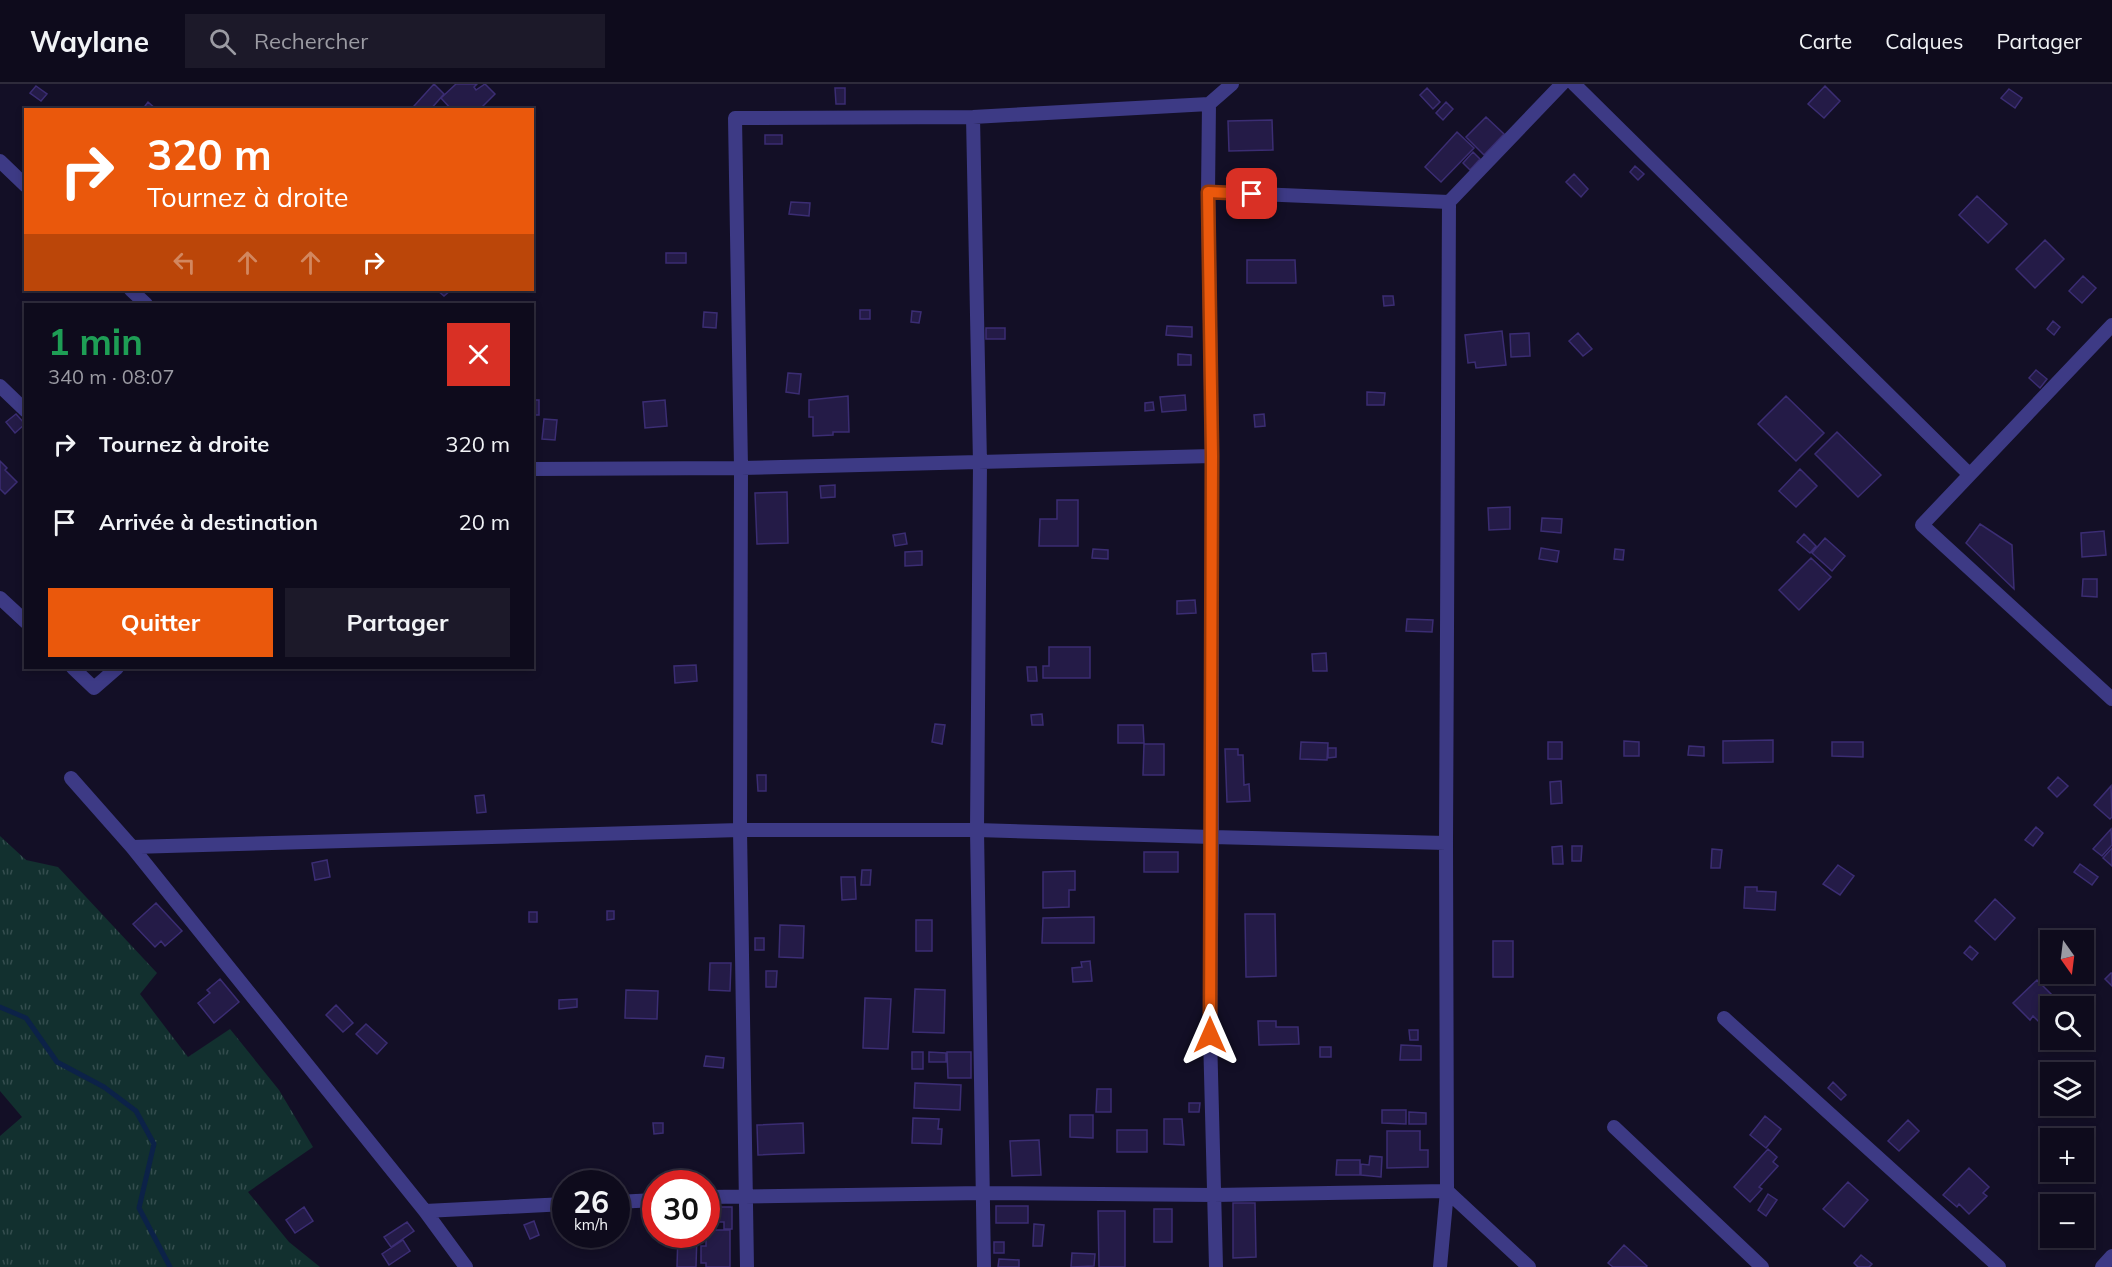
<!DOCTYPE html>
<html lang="fr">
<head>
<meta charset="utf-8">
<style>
  :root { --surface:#0e0b1c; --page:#1c1929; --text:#f1f3f6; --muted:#9b9ba3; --line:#2e2b3b; --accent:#ea580c }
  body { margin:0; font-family:Mulish,sans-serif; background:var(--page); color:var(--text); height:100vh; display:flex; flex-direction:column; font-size:22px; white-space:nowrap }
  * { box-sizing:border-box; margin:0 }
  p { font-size:20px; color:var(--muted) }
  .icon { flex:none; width:33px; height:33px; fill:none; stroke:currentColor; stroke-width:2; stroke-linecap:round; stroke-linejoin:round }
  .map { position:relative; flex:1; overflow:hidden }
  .details { position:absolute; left:24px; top:219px; width:510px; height:366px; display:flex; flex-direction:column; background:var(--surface); border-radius:0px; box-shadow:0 3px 9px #0003,0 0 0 2px var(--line) }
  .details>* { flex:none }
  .hud { position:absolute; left:24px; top:24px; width:510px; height:183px; border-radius:0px; box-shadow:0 3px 9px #0003,0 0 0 2px var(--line); background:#ea580c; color:#fff; overflow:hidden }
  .needle { width:39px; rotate:166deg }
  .fabs { position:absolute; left:2040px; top:846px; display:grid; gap:12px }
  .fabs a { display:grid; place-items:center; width:54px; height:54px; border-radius:0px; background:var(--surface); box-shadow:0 3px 9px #0003,0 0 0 2px var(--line); font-size:30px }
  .speed { position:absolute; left:552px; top:1086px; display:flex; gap:12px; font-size:30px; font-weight:700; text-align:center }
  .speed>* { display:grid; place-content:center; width:78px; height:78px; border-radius:50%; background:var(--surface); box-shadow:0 3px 9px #0003,0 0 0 2px var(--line); line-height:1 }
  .speed small { font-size:15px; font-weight:400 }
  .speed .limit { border:9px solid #d22; background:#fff; color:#111 }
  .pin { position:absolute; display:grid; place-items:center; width:51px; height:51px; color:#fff; margin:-26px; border-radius:12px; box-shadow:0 3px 9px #0006 }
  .me { position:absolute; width:66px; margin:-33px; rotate:0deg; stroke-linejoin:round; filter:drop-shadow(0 0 4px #0008) }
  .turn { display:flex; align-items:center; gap:21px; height:126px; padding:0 24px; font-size:27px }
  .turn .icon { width:78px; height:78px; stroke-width:2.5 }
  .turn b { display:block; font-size:42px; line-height:51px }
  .lanes { display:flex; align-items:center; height:57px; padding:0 24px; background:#0003; justify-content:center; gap:30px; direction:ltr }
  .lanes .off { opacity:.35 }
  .round { display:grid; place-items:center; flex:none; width:63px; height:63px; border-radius:0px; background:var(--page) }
  .summary { display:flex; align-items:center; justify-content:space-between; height:102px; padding:0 24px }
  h1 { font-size:36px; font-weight:700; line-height:45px; color:#1e9e55 }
  .action { display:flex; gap:12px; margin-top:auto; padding:12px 24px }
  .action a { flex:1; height:69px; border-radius:0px; background:var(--accent); color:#fff; font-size:24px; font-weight:700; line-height:69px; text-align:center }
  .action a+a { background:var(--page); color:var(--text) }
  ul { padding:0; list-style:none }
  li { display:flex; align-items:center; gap:18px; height:78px; padding:0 24px }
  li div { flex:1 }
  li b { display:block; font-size:22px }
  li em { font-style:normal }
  header { display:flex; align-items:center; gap:36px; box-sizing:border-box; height:84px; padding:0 30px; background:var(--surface); border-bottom:2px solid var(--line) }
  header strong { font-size:28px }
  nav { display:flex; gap:33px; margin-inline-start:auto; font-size:21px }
  .search { width:420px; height:54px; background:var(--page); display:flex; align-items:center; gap:15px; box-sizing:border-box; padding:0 21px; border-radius:0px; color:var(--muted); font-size:22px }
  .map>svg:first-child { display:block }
  .grass { fill:url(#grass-tufts) }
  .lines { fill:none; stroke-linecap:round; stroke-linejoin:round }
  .stream { stroke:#0c2248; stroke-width:5 }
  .building { fill:#241b47; stroke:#3b2d73; stroke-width:1.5 }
  .street { stroke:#3d3a85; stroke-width:14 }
  .route-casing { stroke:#983908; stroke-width:15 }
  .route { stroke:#ea580c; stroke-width:10 }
</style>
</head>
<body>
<header>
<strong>Waylane</strong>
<div class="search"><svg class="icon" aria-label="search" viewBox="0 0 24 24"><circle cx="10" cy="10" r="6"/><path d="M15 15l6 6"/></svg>Rechercher</div>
<nav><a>Carte</a><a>Calques</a><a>Partager</a></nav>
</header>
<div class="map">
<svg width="2112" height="1183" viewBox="0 0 2112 1183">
  <defs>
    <pattern id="grass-tufts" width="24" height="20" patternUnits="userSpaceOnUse" patternTransform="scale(1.5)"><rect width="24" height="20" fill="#12302f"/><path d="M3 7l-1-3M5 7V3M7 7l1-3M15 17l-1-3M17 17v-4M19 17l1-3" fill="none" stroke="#344d4e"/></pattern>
  </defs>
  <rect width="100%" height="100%" fill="#130f26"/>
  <!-- grass -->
  <path class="grass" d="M0,752L26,776L58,783L157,889L140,910L188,973L230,945L279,1006L313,1063L248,1108L289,1158L320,1183H0V1052L22,1033L0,1007Z"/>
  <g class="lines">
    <!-- stream -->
    <path class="stream" d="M0,923L26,934L57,978L104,1003L136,1027L154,1060L139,1124L170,1183"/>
  </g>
  <!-- building -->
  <path class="building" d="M434,0L444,10L430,26H417L414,22Z
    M456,0H477L474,3L476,6L485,0L495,10L479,26H452L441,14Z
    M36,2L47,10L41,17L30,9Z
    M1825,2L1840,17L1824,34L1808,20Z
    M835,4H845V20H836Z
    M1427,4L1440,18L1433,25L1420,11Z
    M2009,5L2022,14L2015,24L2001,14Z
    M148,18L157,26H142Z
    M1446,18L1453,25L1443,36L1436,29Z
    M1486,33L1504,50L1484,71L1466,53Z
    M1272,36L1273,66L1229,67L1228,37Z
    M1457,48L1474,64L1441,98L1425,83Z
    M765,51H782V60H765Z
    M1473,68L1480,75L1470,86L1463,79Z
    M1635,82L1644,90L1638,96L1630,88Z
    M1574,90L1588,105L1581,113L1566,98Z
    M1977,112L2007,140L1988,159L1959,131Z
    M791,118L810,119L809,132L789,130Z
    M2045,156L2064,175L2035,204L2016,185Z
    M666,169H686V179H666Z
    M1247,176H1295L1296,199H1247Z
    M2083,192L2096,204L2082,219L2069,207Z
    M437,206H451L444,212Z
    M1383,212H1393L1394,221L1384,222Z
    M860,226H870V235H860Z
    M912,227L921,228L919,239L911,238Z
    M704,228L717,229L716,244L703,243Z
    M2053,237L2060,243L2054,251L2047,245Z
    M1167,242L1192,243V253L1166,251Z
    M986,244H1005V255H986Z
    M1502,247L1506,281L1476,284L1475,278L1468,279L1465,251Z
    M1529,249L1530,272L1511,273L1510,250Z
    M1578,249L1592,265L1583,272L1569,257Z
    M1178,270L1191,271V281H1178Z
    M2036,286L2047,295L2040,304L2029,294Z
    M788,289L801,290L799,310L786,308Z
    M1367,308L1385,309L1384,321H1367Z
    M1185,311L1186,326L1162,328L1160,313Z
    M848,312L849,348H833V351L813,352V333H809V316Z
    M1786,312L1824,349L1796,377L1758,340Z
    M532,316H539V331H532Z
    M665,316L667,342L645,344L643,318Z
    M1153,318L1154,326L1145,327V319Z
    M16,330L25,340L15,349L6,338Z
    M1264,330L1265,342L1255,343L1254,331Z
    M544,335L557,336L555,356L542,355Z
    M1837,348L1881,391L1858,413L1815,370Z
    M0,377L7,384L5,386L17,398L5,410L0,405Z
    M1800,385L1817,402L1796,423L1779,407Z
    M835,401V413L821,414L820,402Z
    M787,408L788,459L757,460L755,409Z
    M1057,416H1078V462H1039L1040,435H1057Z
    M1510,423V445L1489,446L1488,424Z
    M1542,434L1562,435L1561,449L1541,447Z
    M1980,440L2012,461L2014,505L1966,459Z
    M2104,447L2106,471L2082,473L2081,449Z
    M905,449L907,460L895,462L893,451Z
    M1804,450L1816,462L1810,469L1797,458Z
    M1825,454L1845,472L1832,487L1812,469Z
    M1541,464L1559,467L1557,478L1539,475Z
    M1093,465L1108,466V475L1092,474Z
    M1615,465L1624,466L1623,476L1614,475Z
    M922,467V481L905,482V468Z
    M1811,474L1831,493L1799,526L1779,506Z
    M2083,495H2097V513L2082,512Z
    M1195,516L1196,529L1177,530V517Z
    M1407,535L1433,536L1432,548L1406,547Z
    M1049,563H1090V594H1043V582H1049Z
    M1326,569L1327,587H1313L1312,570Z
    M696,581L697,597L675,599L674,582Z
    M1027,583H1036L1037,597H1028Z
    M1042,630L1043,641H1032L1031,631Z
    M935,640L945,641L942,660L932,658Z
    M1118,641H1143L1144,659H1118Z
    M1773,656V678L1723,679V657Z
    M1624,657L1639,658V672H1624Z
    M1301,658L1328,659L1327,676L1300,675Z
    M1548,658H1562V675H1548Z
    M1832,658H1863V673L1832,672Z
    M1144,660H1164V691H1143Z
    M1689,662L1704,663V672L1688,671Z
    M1328,664H1336V673L1328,674Z
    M1225,665H1238V671H1243L1244,701L1249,700L1250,717L1227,718Z
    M757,691H766V707H758Z
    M2058,693L2068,702L2057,713L2048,704Z
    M1561,697L1562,719L1551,720L1550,698Z
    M2111,702L2112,733L2110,735L2094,721Z
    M484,711L486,728L477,729L475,712Z
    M2036,743L2043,749L2033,762L2025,756Z
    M2111,745L2112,761L2102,772L2093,765Z
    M1562,762L1563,780H1553L1552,763Z
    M1572,762H1582L1581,777H1572Z
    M2112,764V782L2103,774Z
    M1712,765L1722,766L1720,784H1711Z
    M1144,768H1178V788H1144Z
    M327,776L330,793L315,796L312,779Z
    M2080,780L2098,793L2092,801L2074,788Z
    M1838,781L1854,792L1840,811L1823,800Z
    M862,786H871L870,801H861Z
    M1075,787V806H1069V823L1043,824V788Z
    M841,793H855L856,815L842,816Z
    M1745,803H1757V807L1776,808L1775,826L1744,824Z
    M1995,815L2015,834L1995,856L1975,837Z
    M156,819L182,847L165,862L161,857L155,863L133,840Z
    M607,827H614V835L607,836Z
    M529,828H537V838H529Z
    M1245,830H1275L1276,892L1246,893Z
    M1094,833V859H1042L1043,834Z
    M916,836H932V867H916Z
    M780,841L804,842L803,874L779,873Z
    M755,854H764V866H755Z
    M1493,857H1513V893H1493Z
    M1970,862L1978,869L1972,876L1964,869Z
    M1090,877L1092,897L1073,898L1072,884L1082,883L1081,878Z
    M710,879H731L730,907L709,906Z
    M766,887H777L776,903H766Z
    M2111,889H2112V902L2105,895Z
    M220,895L239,918L214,939L198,919L210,909L207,906Z
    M2037,896L2060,919L2057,922H2050V929L2041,940L2033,932L2030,936L2013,919Z
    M915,905L945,906L944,949L913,948Z
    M626,906L658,907L657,935L625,934Z
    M865,914L891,915L888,965L863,964Z
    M577,915V923L559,925V916Z
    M336,921L353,939L343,948L326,931Z
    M1258,937H1276V943H1298L1299,960L1259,961Z
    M366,940L387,959L377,970L356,950Z
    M1409,946H1418V956H1410Z
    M1401,961L1421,962V976H1400Z
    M1320,963H1331V973H1320Z
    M912,968H923V985H912Z
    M929,968L946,969V978H929Z
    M947,968H971V994H948Z
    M706,972L724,974L723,984L704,982Z
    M1833,998L1846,1011L1841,1016L1828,1004Z
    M915,999L961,1001L960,1026L914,1024Z
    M1097,1005H1111V1028H1096Z
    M1189,1019H1200L1199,1028H1189Z
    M1382,1026H1406V1040L1382,1039Z
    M1409,1028L1426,1029V1040H1409Z
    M1070,1031H1093V1054L1070,1053Z
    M1765,1032L1781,1045L1766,1064L1750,1051Z
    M913,1034L939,1035L938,1045H942L941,1060L912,1059Z
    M1164,1035H1182L1184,1061L1164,1060Z
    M1908,1036L1919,1047L1899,1067L1888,1057Z
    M653,1039H663V1049L654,1050Z
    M803,1039L804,1069L758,1071L757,1041Z
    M1117,1046H1147V1068H1117Z
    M1387,1047H1420V1066H1428V1083L1387,1084Z
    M1039,1056L1041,1091L1012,1092L1010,1057Z
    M1768,1065L1777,1073L1773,1078L1778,1082L1759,1103L1762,1105L1750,1118L1734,1103Z
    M1370,1072L1382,1073L1381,1093L1361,1091V1080L1369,1081Z
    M1337,1076H1360V1091H1336Z
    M1969,1084L1989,1103L1983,1109L1987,1112L1969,1130L1959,1120L1957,1123L1943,1111Z
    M1848,1098L1868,1116L1844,1143L1823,1125Z
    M1768,1110L1777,1116L1766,1132L1758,1126Z
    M1233,1119H1255L1256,1173L1233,1174Z
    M996,1122H1028V1139H996Z
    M304,1123L313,1137L295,1149L286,1136Z
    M717,1123H732V1145H724V1138H717Z
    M1154,1125H1172V1158H1154Z
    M1098,1127H1125V1183H1099Z
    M534,1137L539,1151L530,1155L524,1141Z
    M407,1138L414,1147L391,1163L384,1153Z
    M1034,1140L1044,1141L1042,1162H1033Z
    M706,1146H730V1183H706V1179H701V1162H706Z
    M678,1150H697L696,1183H677Z
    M403,1156L410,1167L389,1181L382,1170Z
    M994,1158H1004V1169H994Z
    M1624,1161L1647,1182L1646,1183H1613L1608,1179Z
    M1072,1169L1095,1170L1094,1182L1071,1183Z
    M1861,1171L1872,1180L1869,1183H1858L1854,1179Z
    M999,1175L1019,1176V1183H998Z"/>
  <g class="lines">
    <!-- street -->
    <path class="street" d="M1574,0L1969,390
      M1209,20L1208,108L1212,372
      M973,33L980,379L977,746L984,1183
      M0,77L26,102
      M1208,108L1449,118
      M131,206L146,220
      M2112,241L1922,441L2112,615
      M0,302L26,327
      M0,514L26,538
      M73,584L94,604L117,584
      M71,694L132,763L425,1127L466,1183
      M132,763L740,746H977L1212,753V372L741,384L532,385
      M1724,934L1999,1183
      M1614,1043L1762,1183
      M706,1113L984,1109L1214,1111L1447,1107L1529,1183
      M616,1118L656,1116
      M425,1127L566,1120
      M747,1183L740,746L741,384L735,34L973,33L1209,20L1232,0
      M1216,1183L1210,951L1212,753L1446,759
      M1440,1183L1447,1107L1446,759L1449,118L1562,0
      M2102,1183L2112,1172"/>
  </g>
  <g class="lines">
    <defs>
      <path id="route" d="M1210,951L1212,372L1208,108L1252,110"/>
    </defs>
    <!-- route casing -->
    <use href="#route" class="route-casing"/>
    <!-- route -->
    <use href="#route" class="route"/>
  </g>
</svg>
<div class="fabs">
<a><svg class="needle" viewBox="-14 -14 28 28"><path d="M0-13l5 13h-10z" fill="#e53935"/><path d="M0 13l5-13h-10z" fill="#9b9ba3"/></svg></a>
<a><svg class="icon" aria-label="search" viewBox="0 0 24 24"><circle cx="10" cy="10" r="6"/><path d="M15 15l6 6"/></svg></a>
<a><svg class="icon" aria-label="layers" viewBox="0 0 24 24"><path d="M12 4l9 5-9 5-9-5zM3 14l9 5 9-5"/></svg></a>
<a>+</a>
<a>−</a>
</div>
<div class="speed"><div>26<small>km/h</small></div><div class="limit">30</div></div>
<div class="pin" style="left:1252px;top:110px;background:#d93025"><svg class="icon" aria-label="arrive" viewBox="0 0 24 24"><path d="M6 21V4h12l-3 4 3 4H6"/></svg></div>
<svg class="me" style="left:1210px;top:951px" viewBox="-20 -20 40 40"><path d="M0-17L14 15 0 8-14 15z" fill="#ea580c" stroke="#fff" stroke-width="4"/></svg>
<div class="hud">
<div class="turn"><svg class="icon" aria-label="right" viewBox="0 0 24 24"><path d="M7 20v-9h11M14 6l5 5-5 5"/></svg><div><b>320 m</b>Tournez à droite</div></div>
<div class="lanes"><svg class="icon off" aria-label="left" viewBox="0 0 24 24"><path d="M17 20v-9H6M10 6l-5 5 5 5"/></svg><svg class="icon off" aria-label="ahead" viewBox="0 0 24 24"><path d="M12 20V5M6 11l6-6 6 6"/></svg><svg class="icon off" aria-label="ahead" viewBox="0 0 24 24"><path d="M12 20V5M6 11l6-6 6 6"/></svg><svg class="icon" aria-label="right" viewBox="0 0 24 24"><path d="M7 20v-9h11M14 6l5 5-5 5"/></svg></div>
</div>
<section class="details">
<div class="summary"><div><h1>1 min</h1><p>340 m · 08:07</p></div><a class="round" style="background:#d93025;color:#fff"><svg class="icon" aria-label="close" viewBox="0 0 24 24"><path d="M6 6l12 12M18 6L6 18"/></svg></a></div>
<ul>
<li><svg class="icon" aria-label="right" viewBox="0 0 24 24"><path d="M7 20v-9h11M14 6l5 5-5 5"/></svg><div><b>Tournez à droite</b></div><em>320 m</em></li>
<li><svg class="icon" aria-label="arrive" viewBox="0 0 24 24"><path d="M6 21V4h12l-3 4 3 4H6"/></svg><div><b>Arrivée à destination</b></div><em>20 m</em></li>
</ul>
<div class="action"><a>Quitter</a><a>Partager</a></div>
</section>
</div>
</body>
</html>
